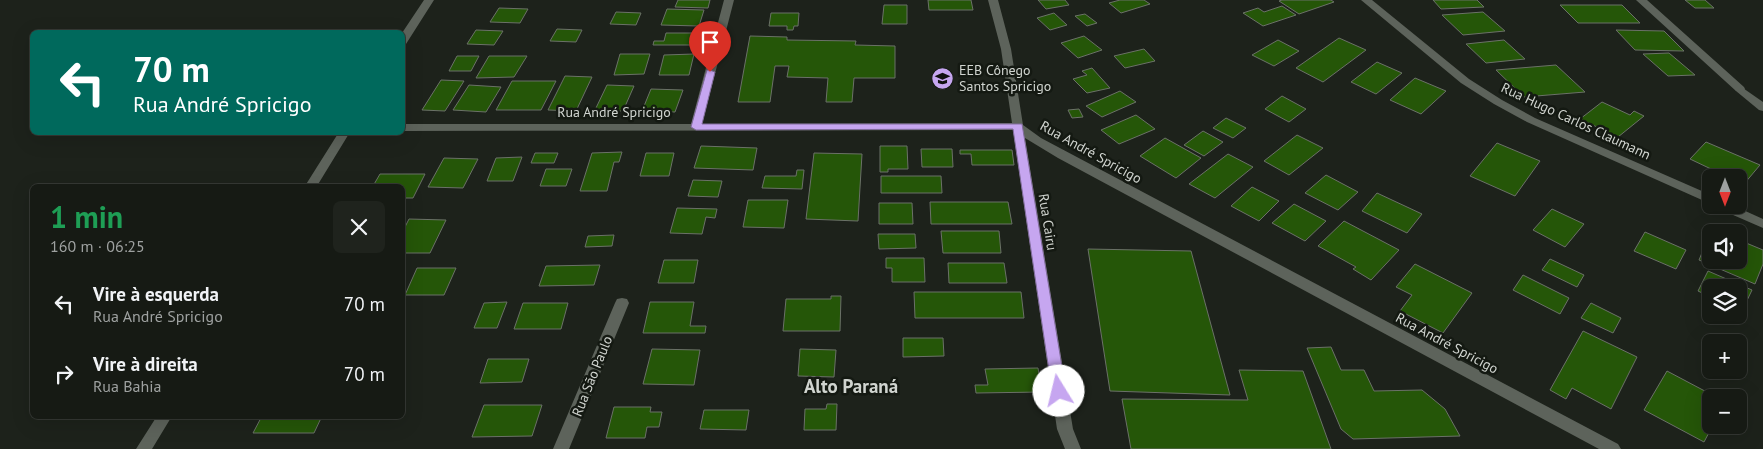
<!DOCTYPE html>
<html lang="pt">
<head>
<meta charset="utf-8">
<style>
  :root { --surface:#161a14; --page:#1f231d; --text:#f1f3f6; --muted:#9ea1a0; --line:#353834 }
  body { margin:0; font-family:"PT Sans",sans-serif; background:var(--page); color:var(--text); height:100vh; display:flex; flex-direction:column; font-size:19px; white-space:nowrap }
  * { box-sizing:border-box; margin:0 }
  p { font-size:16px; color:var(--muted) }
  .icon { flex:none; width:28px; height:28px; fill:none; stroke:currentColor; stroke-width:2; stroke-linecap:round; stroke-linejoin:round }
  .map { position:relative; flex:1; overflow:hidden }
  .details { position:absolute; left:30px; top:184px; width:375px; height:235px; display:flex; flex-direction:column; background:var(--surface); border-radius:8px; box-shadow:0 5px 20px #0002,0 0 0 1px var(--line) }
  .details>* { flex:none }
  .banner { position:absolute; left:30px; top:30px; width:375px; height:105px; border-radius:8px; box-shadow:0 5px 20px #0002,0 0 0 1px var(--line); background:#00695c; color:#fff; overflow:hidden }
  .needle { width:32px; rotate:180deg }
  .tools { position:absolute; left:1702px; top:169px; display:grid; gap:10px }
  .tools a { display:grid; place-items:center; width:45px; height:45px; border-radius:8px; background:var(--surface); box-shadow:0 5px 20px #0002,0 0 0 1px var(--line); font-size:25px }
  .pin { position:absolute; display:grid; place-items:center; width:42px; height:42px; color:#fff; margin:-51px -21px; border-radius:50% 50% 50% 0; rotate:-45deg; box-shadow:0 0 5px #0007 }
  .pin .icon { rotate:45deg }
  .me { position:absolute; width:55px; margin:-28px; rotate:351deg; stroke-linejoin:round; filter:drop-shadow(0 0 4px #0008) }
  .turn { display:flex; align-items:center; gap:18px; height:105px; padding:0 20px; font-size:22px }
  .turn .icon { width:65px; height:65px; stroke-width:2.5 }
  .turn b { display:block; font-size:35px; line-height:42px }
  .round { display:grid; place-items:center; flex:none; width:52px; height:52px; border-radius:8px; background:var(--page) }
  .overview { display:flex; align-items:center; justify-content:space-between; height:85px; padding:0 20px }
  h1 { font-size:30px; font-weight:700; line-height:38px; color:#1e9e55 }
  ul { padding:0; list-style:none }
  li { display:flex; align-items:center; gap:15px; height:70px; padding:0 20px }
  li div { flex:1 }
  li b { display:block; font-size:19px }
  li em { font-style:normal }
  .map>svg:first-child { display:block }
  .building { fill:#255608; stroke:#6b7168 }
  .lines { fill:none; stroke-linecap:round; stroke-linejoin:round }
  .lane { fill:#5d635b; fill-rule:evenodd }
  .street { fill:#5d635b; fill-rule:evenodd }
  .route { fill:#c6a6f0; stroke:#816c9c }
  .labels { text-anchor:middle; stroke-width:5; stroke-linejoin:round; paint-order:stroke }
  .poi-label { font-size:14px; fill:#d0d4cf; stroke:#141912; text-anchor:start }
  .street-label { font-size:14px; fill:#d0d4cf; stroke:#141912 }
  .district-label { font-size:19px; font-weight:bold; fill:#d0d4cf; stroke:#141912 }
</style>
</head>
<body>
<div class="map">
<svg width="1763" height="449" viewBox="0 0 1763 449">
  <rect width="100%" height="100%" fill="#1d221b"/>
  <!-- building -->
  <path class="building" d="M678,0H710L708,8L675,7Z
    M928,0H971L973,10H929Z
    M1038,0H1065L1069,5L1046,9Z
    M1120,0H1144L1150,4L1121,13L1109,3Z
    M1282,0H1331L1334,2L1299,14L1279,1Z
    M1433,0H1477L1484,7L1441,9Z
    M1685,0H1705L1714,8H1695Z
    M884,5H907V24H882Z
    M1560,5H1622L1640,23H1578Z
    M1282,6L1296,15L1263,26L1243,13L1258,8L1264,12Z
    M499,8L528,9L520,23L490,22Z
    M667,9L704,10L699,26L661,25Z
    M616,12L641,13L636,25L610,24Z
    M1483,12L1505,31L1463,35L1442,15Z
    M771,13H799L798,26H794L793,30H787V26H769Z
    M1054,13L1067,25L1050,30L1037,18Z
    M1085,14L1097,23L1087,26L1075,16Z
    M557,29L582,30L576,42L550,41Z
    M476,30L503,31L494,45L467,44Z
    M1616,30L1664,31L1684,51L1635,50Z
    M666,33H700L698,45H653L654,41H664Z
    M750,36L787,37V40L856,41L855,45L895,46V78H854L852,102H826L828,78L787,77L789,66H775L770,102H738Z
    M1084,36L1102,50L1078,58L1061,43Z
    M1339,38L1366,50L1323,82L1296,68Z
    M1278,40L1299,51L1274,66L1252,55Z
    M1504,40L1525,59L1486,63L1466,44Z
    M1144,49L1155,61L1125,68L1114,56Z
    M1669,53L1695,75L1668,76L1643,54Z
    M620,54H650L644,74L614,75Z
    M694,54L689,75H659L664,55Z
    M457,56H479L471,71H449Z
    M489,56H527L514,77L476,78Z
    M1377,62L1402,73L1376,94L1351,82Z
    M1556,65L1585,92L1524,97L1496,70Z
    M1092,68L1110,88L1087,93L1073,79L1087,75L1082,71Z
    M565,76L592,77L576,111L548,110Z
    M1415,78L1446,91L1421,114L1390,100Z
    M441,80L464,81L445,111L422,110Z
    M512,81H556L541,110H496Z
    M469,85L501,87L486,112L453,110Z
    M607,85L634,86L623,111L595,110Z
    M651,89L683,90L675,112L642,111Z
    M1120,91L1136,102L1102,117L1086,106Z
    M1282,96L1306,109L1289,122L1265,109Z
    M1602,102L1630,115L1634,111L1644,116L1618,137L1580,119Z
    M1079,109L1083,117L1072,118L1068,110Z
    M1136,115L1155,129L1119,144L1101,130Z
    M1226,118L1246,128L1233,138L1213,128Z
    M1203,131L1223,142L1204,156L1184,145Z
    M1297,135L1323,148L1289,175L1264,161Z
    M1165,138L1201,158L1176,178L1140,156Z
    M1706,142L1760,165L1744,184L1739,181V178H1730L1690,159Z
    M1497,143L1540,161L1515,196L1470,176Z
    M701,146L757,148L753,170L694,168Z
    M880,146H907L908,169H888V172H880Z
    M921,149H952L953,167H922Z
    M960,150H1012L1014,165H972L971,154H960Z
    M622,152L619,162H614L607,191H580L592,153Z
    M535,153H558L554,163H531Z
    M646,153H674L669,176H640Z
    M814,153L862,154L858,221L806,219Z
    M1228,154L1253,167L1215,198L1189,184Z
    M522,157L513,181H487L496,158Z
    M444,158L478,159L463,188L428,187Z
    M546,169H572L566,186H540Z
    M797,170H804L802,189L762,188L765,176H796Z
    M380,174H425L413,198H402V186H373Z
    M1326,175L1358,192L1338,210L1305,193Z
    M881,176H941L942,193H881Z
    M693,180L722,181L718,197L688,196Z
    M1252,187L1279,201L1259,221L1231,206Z
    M1377,193L1422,214L1407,233L1362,211Z
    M748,200H788L784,228L743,227Z
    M930,202H1008L1012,224H931Z
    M879,203H912L913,224H879Z
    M1294,204L1326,221L1305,241L1272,223Z
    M677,208L717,209L715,218L706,217L702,234L670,233Z
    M1552,209L1584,224L1565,247L1533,230Z
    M409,219L446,220L430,253H402V233Z
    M1344,221L1399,250L1371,280L1353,269L1356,267L1318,246Z
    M1712,229L1720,232H1711V260H1739V240L1763,250V264L1755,284L1699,260Z
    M941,231H999L1001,253H943Z
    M1645,232L1686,250L1676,269L1634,251Z
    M878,234H915L916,248L879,249Z
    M614,235L612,246L585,247L588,236Z
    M1088,249L1191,251L1230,395L1110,391Z
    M886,258H924L925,282H892V268H886Z
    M1550,259L1584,275L1577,287L1542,270Z
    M664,260H698L694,283H658Z
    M948,263H1004L1007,283H949Z
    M1415,264L1472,293L1443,333L1400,311L1412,295L1396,287Z
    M600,265L594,285L539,286L546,266Z
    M417,268H456L444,295H405Z
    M1708,271L1752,290L1742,311L1739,310V288H1711V297L1698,291Z
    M1523,275L1569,298L1560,314L1513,290Z
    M914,292H1021L1024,318H915Z
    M831,296H841L840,331H783L786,299H831Z
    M507,302L497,328H474L484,303Z
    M650,302H694L690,326H706L705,333H643Z
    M523,303H568L561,329H514Z
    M1591,303L1621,318L1613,333L1581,318Z
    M1583,331L1637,357L1611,409L1572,388L1566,399L1550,390Z
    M903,338H943L944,356L903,357Z
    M1331,347L1341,370H1364L1374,391L1422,390L1445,409L1460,436L1353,439L1341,429L1307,348Z
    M652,349L700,350L694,385L643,384Z
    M800,349L836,350L834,377L798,376Z
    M488,359H529L522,382L480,383Z
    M1038,368L1042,392L976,393L975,385H988L985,369Z
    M1239,370L1303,371L1331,449H1131L1122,399L1248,400Z
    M1667,371L1718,398H1711V425H1713L1704,442L1644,410Z
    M827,404H837L836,430H804L805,409H826Z
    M484,405H542L532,436L472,437Z
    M614,407H651L650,412H662L659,427H647L645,438H606Z
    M704,410H749L746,430L700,429Z
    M262,416H322L314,433H253Z"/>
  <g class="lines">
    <!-- lane -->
    <path class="lane" d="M1740,86L1763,102V111L1759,110L1736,91L1735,89L1736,87Z"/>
    <!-- street -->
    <path class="street" d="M424,0H434L406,44L402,45V33Z
      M724,0H734L702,124L1012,123L1001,49L988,0H998L1011,49L1023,125L1041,138L1618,444L1621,449H1599L1058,158L1025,138L1073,429L1081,449H1065L1057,429L1013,130L402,131V124H691Z
      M1361,0H1372L1469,79L1502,100L1535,118L1711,195V204L1527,122L1494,104L1461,83Z
      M1636,0H1647L1744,87L1745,89L1744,91H1736Z
      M339,132H350L317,186H305Z
      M1715,205H1732L1763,219V228L1717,208Z
      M622,298L627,299L629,303L569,449H553L615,303L617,299Z
      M157,416H172L152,449H136Z"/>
  </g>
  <!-- route -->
  <path class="route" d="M707,70H710L715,72L702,124H1022L1066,391L1064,395L1059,396L1054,395L1052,391L1013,129L696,130L691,127Z"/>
  <!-- icons -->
  <defs>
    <symbol id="school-disc" viewBox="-11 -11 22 22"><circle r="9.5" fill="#c6a6f0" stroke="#141912"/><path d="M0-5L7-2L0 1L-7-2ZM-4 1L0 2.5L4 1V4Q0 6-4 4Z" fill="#111"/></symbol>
  </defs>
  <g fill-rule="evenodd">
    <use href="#school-disc" x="930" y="66" width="25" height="25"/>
  </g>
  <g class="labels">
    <!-- poi labels -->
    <g class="poi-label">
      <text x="959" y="75">EEB Cônego<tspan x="959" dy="16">Santos Spricigo</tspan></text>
    </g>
    <!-- street labels -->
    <g class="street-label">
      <text x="614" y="117">Rua André Spricigo</text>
      <text transform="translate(1576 121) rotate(25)" y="5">Rua Hugo Carlos Claumann</text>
      <text transform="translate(1091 152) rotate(29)" y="5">Rua André Spricigo</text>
      <text transform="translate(1048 222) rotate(81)" y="5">Rua Cairu</text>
      <text transform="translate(1447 343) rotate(28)" y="5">Rua André Spricigo</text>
      <text transform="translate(592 376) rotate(-68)" y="5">Rua São Paulo</text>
    </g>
    <!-- district labels -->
    <g class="district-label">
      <text x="851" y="393">Alto Paraná</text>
    </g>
  </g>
</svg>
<div class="tools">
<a><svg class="needle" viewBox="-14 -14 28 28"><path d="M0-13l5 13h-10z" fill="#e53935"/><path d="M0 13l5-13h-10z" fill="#9ea1a0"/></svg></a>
<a><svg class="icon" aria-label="sound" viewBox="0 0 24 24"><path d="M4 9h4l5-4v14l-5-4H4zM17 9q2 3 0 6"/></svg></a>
<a><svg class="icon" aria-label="layers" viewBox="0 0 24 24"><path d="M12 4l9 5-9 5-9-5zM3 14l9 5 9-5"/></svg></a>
<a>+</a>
<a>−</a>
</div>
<div class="pin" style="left:710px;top:72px;background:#d93025"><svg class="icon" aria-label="arrive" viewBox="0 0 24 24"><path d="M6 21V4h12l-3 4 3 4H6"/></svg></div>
<svg class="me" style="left:1059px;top:391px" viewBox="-20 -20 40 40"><circle r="19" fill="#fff"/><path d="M0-13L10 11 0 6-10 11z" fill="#c6a6f0"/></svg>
<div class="banner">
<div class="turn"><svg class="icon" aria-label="left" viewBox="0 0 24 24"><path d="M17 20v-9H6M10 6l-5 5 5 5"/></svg><div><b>70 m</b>Rua André Spricigo</div></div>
</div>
<section class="details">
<div class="overview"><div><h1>1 min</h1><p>160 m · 06:25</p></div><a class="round"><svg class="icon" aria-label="close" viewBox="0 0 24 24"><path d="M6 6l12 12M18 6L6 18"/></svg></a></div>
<ul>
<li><svg class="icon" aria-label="left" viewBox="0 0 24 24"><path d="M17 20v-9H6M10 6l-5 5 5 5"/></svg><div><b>Vire à esquerda</b><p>Rua André Spricigo</p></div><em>70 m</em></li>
<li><svg class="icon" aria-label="right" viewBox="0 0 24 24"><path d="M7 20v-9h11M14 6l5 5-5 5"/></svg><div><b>Vire à direita</b><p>Rua Bahia</p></div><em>70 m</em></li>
</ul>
</section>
</div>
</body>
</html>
